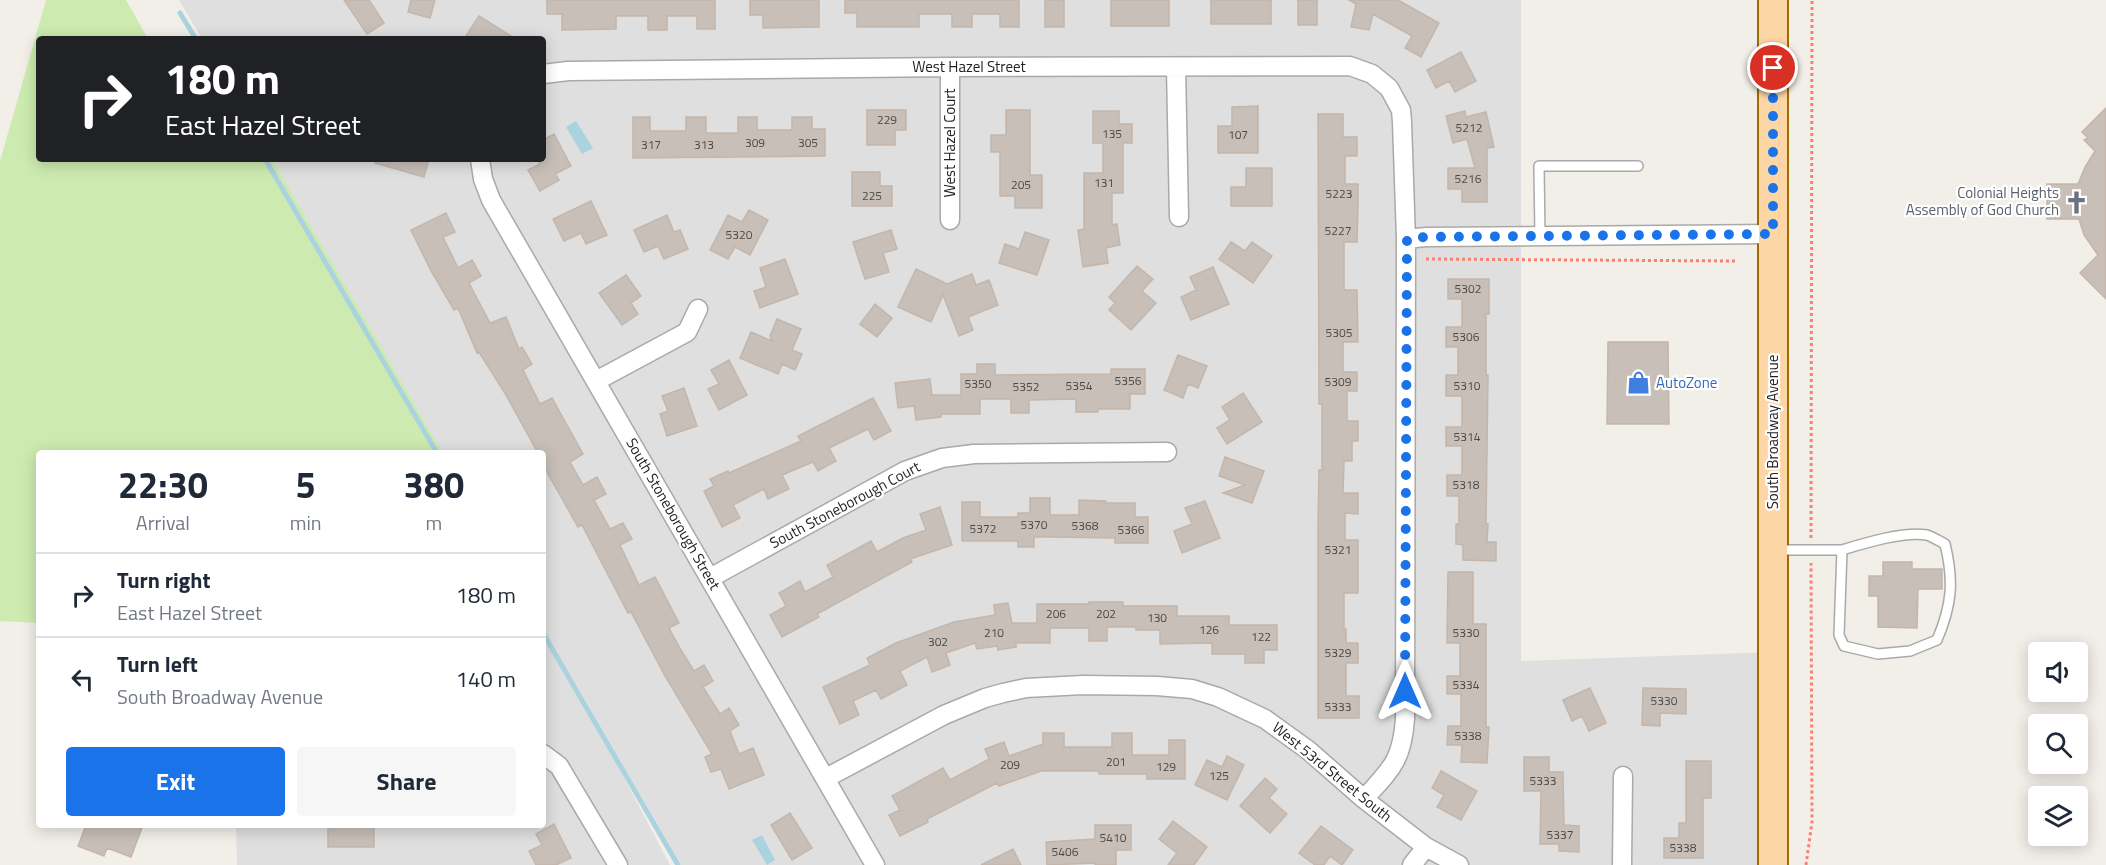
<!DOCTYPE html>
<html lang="en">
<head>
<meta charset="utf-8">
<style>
  :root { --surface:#fff; --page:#f6f6f7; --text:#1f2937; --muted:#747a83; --line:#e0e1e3; --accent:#1a73e8 }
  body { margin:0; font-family:"Titillium Web",sans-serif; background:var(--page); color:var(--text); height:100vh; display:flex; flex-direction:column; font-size:22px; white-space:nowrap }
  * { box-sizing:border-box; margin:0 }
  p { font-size:20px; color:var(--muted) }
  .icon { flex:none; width:33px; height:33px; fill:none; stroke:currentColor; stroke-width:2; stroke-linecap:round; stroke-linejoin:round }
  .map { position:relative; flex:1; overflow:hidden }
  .details { position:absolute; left:36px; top:450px; width:510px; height:378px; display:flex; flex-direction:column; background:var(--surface); border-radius:6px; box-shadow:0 3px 15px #0003 }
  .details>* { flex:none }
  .hud { position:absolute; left:36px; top:36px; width:510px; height:126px; border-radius:6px; box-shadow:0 3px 15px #0003; background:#202124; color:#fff; overflow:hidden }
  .buttons { position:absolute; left:2028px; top:642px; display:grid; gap:12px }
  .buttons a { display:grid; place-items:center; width:60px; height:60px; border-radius:6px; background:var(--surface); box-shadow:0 3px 15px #0003; font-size:30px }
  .pin { position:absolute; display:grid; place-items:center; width:51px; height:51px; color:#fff; margin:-26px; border:3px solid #fff; border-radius:50%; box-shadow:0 2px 6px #0007 }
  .me { position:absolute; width:66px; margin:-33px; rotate:0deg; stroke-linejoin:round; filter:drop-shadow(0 0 4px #0008) }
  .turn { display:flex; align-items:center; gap:21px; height:126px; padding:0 30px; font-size:27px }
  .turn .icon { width:78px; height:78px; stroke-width:2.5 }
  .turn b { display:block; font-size:42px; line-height:51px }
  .eta { display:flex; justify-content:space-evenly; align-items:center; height:102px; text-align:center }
  .eta b { font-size:36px; font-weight:700; line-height:42px }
  .primary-button { display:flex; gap:12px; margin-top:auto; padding:12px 30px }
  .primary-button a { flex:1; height:69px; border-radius:6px; background:var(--accent); color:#fff; font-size:24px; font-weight:700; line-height:69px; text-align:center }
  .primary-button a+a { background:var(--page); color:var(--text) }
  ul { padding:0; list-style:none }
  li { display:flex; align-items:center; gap:18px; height:84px; padding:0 30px; border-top:2px solid var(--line) }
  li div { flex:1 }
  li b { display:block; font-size:22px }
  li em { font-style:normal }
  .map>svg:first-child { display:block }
  .residential { fill:#e0dfdf }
  .grass { fill:#cdebb0 }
  .water { fill:#aad3df }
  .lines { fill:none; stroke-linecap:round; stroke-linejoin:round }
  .stream { stroke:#aad3df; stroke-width:5 }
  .building { fill:#c7bfb8; stroke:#c4b6ab; stroke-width:1.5 }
  .service-casing { stroke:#a9a9a9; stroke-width:12 }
  .minor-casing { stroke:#a9a9a9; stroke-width:21 }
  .primary-casing { stroke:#a06b00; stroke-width:32 }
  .path { stroke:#fa8072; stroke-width:3; stroke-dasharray:3 3; stroke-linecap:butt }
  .service { stroke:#fff; stroke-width:9 }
  .minor { stroke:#fff; stroke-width:18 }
  .primary { stroke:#fcd6a4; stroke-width:28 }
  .route { stroke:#1a73e8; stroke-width:10; stroke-dasharray:0 18 }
  .labels { text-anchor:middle; stroke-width:4.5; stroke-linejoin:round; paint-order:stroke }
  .number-label { font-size:12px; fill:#4b4948 }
  .street-label { font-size:15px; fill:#222; stroke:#fff }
  .worship-label { font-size:15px; fill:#5b616d; stroke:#fff; text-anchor:end }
  .shop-label { font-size:15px; fill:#366cbe; stroke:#fff; text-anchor:start }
</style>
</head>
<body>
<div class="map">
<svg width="2106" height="865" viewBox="0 0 2106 865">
  <rect width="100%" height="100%" fill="#f2efe9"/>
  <!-- residential -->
  <path class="residential" d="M179,0H1521V661L1773,652L1774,865H681L567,669L670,865H237L236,825H543V453H442L271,159H543V39H202Z"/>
  <!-- grass -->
  <path class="grass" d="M46,0H126L148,39H39V159H272L443,453H39V623L0,621V161Z"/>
  <!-- water -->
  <path class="water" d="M576,121L593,148L582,154L566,127Z
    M762,835L775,860L767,865L752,840Z"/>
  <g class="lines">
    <!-- stream -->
    <path class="stream" d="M180,13L196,39
      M265,159L437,453
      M543,633L678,865"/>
  </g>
  <!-- building -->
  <path class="building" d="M344,0H369L384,23L367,34Z
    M411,0H435L430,18L408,12Z
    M547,0H715V29H697V16H667V30H648V16H616V29L562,30V14H547Z
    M750,0H819V27L763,28V15H750Z
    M845,0H1019V27H1000V14H972V27H952V14H919V27H857V13H845Z
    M1045,0H1064V27H1045Z
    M1111,0H1169V26H1111Z
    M1211,0H1271V24H1211Z
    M1298,0H1317V25H1298Z
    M1349,0H1398L1439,23L1421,57L1405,48L1412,36L1373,14L1369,30L1351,27L1356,4Z
    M479,16L516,39H464Z
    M1461,52L1476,81L1455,92L1449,81L1436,88L1427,70Z
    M1258,106V153H1218V126H1232V107Z
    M2106,108V299L2080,273L2098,255L2084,235L2079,219H2047V184H2078L2085,167L2095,151L2084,140L2088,138L2082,132Z
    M867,110H906V130H895V145H867Z
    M1006,110H1030V175H1042V208H1015V196H1000V152H991V135H1006Z
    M1093,111H1119V124H1132V143H1123V193H1112V225L1117,224L1120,245L1106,248L1108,263L1083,267L1078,230L1084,229V173H1103V143H1093Z
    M1465,111L1466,117L1486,112L1494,147L1487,148V202H1462V189H1448V168H1475L1467,139L1453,143L1446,116Z
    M1318,114H1343V137H1357V156H1345V184H1358V205L1357,242H1344V290H1357L1358,342H1343V372H1357V391H1347V421H1358V441H1352V461H1344L1343,493H1358V514L1345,513V540H1358V593H1344V629H1346V643H1358V663H1346V696H1359V718H1318V525L1319,470H1322V404H1319Z
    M633,117H650V131H686V117H706V133H738V117H757V130H792V117H812V129H825V156L633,158Z
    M554,134L571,166L555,174L559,180L540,191L528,170L540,164L537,159H543V140Z
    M376,159H429L424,177L375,163Z
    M1246,168H1272V206H1231V187H1246Z
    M852,172H880V186H892V206H852Z
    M591,201L607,235L586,244L581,233L564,241L553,219Z
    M749,210L768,220L750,255L735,247L728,259L710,250L728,215L742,222Z
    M446,213L455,232L443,237L458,268L472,260L481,276L469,283L490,323L506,317L519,349L522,347L532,364L523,370L540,404L552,398L583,454L570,462L583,485L597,477L606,494L594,500L610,529L623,523L632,539L620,545L639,585L655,577L679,623L669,628L681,650L694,671L704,665L713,681L703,687L720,714L729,708L739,725L730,731L739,754L753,748L764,775L729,789L721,769L711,772L705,757L712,754L665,676L631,612L628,613L582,525L578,527L543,465V453H538L506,395L479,352L477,353L458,308L454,310L431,271L411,230Z
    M667,215L674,232L680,230L688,249L664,259L658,246L644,252L634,230Z
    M891,230L897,249L883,253L889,272L865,279L853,242Z
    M1025,232L1049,240L1037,275L999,263L1005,244L1019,249Z
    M1231,242L1245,251L1252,242L1272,256L1253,283L1219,259Z
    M785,259L798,294L760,308L754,291L766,287L760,268Z
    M1137,266L1153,279L1142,291L1156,303L1131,330L1109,310L1115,303L1109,297Z
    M1213,267L1229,304L1191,320L1181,297L1196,290L1190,277Z
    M916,269L947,284L972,274L976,285L989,280L998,305L968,317L973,330L959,336L943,295L931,322L898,307Z
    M626,275L641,296L631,303L638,314L622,325L599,293Z
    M1448,279H1489V314H1486V375H1488L1486,524H1488L1487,542H1496V561L1463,560V545L1456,544V524H1459V496H1447V475H1462V446H1446V427H1462V396H1446V375H1458V347H1446V327H1462V299H1448Z
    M875,304L892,318L877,337L860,324Z
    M777,319L801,329L792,350L802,354L795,370L782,364L778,374L740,358L751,332L772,341L770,336Z
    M1608,342H1668L1669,424H1607Z
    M1178,355L1207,366L1198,388L1188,384L1183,398L1164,390Z
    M729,360L747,395L719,410L708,389L719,384L711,370Z
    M977,364H995V375L1111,374V369H1145V394H1130V409H1098V412H1076V399L1029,400V413H1011V399H980V414H941V417L916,420L914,406L898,408L895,383L930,379L932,395H961V374H977Z
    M684,388L697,426L667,436L660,414L668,411L662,396Z
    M1243,393L1262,422L1227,444L1217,428L1230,420L1222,407Z
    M873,398L891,431L874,440L868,429L829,448L836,461L818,471L813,462L782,475L789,489L768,499L764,489L733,505L740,518L722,527L704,491L714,486L710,479L728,471L729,473L801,441L798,436Z
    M1225,457L1264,471L1252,503L1223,493L1245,485L1219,476Z
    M1030,498H1050V515H1079V500L1106,501V503H1135V517H1148V543H1115V538L1052,537H1034V547H1018V541H962V502H980V517H1018V513H1030Z
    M1205,501L1220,538L1182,553L1174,531L1192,524L1185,508Z
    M940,507L952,545L910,559L912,562L817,614L819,617L782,637L770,615L786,606L779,593L800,581L805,592L833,577L827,565L871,541L877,552L903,538L926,530L920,514Z
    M1883,562H1912V569H1942V589H1918L1917,628L1878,627V596H1869V576H1883Z
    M1448,572H1473V624H1486V727H1489L1487,763L1461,762L1462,745H1447L1448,726H1461V694H1447V676H1460V643H1447Z
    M1089,602H1123V606H1177V616H1229V625H1277V650H1264V663H1245V654H1212V643L1160,644V630H1136V627H1107V641H1089V628H1050V643H1016V647L998,650L997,646L977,649L975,643L946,653L950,665L932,672L927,657L900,671L907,685L881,699L876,690L853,701L859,715L840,724L823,687L870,665L867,658L896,643L954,622L995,615L994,605L1008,603L1012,623H1037V604H1089Z
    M1590,688L1606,723L1589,731L1582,716L1572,721L1563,700Z
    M1643,688L1686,689V714L1660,713V726L1642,725Z
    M1043,733H1064V747H1112V733H1132V755H1169V740H1185V779H1147V774H1099V771H1041L999,786L997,783L927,819L928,822L900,836L889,815L900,810L892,796L943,768L950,780L989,759L985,749L1004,742L1009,756L1043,744Z
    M1227,756L1244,765L1227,800L1195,785L1207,760L1222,767Z
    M1524,757H1549V772H1563L1564,825L1579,826V852L1559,851V844H1540L1541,791H1524Z
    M1686,761H1711V798H1703V858H1664V838H1679V823H1686Z
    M1441,771L1477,791L1461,820L1437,807L1444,795L1432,788Z
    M1265,778L1277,789L1269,798L1287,814L1270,833L1240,806Z
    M790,813L812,848L792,860L771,825Z
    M1173,821L1207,847L1194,865H1168L1177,853L1159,839Z
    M554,824L571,858L556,865H536L529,851L542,845L536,834Z
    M86,825H143L131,857L107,848L104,856L78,846Z
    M328,825H374V847H328Z
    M1095,825H1131V850H1116V865H1095V863L1047,865L1046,842L1095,839Z
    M1321,826L1353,850L1342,865L1330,856L1324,865H1315L1299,853Z
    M1013,849L1021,865H981Z"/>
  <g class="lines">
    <defs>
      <path id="service" d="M1540,237L1539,166H1638
        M1776,550H1842L1839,635L1844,646L1878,654L1910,651L1937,640C1952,605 1954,581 1945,544C1939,541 1933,537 1927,535C1904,531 1865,543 1842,550"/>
      <path id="minor" d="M950,67V220
        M1176,67L1179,217
        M543,74L568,71L950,67L1350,66L1372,74L1389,88L1401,110L1402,122L1406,239L1405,719C1402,761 1391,769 1364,799
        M480,159L483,179L491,200L875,865
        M1406,239L1426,237L1773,234
        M596,381L687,332L698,309
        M710,578L905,471L942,458L974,454L1167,452
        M543,754L559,766L618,865
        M826,778L944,715L985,698L1003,693L1026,688L1083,685L1157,686L1192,689L1218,697L1265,719L1308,750L1364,799L1426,847L1459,865
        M1412,865L1426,847
        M1622,865L1623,776"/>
      <path id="primary" d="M1773,0V865"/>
    </defs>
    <!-- service casing -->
    <use href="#service" class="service-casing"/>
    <!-- minor casing -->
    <use href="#minor" class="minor-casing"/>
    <!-- primary casing -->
    <use href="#primary" class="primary-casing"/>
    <!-- path -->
    <path class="path" d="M1426,259L1736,261
      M1811,538L1812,0
      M1806,865L1812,822L1811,563"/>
    <!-- service -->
    <use href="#service" class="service"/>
    <!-- minor -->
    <use href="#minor" class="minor"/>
    <!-- primary -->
    <use href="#primary" class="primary"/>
  </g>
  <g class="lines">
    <!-- route -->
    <path class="route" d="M1405,691L1407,239L1426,237L1773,234V68"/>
  </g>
  <!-- icons -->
  <defs>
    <symbol id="church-bare" viewBox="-9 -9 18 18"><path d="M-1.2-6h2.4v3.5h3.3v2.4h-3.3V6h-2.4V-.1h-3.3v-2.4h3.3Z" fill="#6b7280" stroke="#fff" stroke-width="2.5" paint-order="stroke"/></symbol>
    <symbol id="shop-bare" viewBox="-9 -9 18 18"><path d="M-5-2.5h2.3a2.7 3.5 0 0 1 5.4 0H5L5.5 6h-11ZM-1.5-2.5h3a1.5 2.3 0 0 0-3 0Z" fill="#3f7fe0" stroke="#fff" stroke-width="2.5" paint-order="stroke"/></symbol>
  </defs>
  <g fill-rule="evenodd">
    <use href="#church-bare" x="2060" y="186" width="33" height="33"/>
    <use href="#shop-bare" x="1622" y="366" width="33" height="33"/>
  </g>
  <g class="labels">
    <!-- number labels -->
    <g class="number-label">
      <text x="887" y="124">229</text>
      <text x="1469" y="132">5212</text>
      <text x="1112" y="138">135</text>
      <text x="1238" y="139">107</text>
      <text x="755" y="147">309</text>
      <text x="808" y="147">305</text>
      <text x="651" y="149">317</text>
      <text x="704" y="149">313</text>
      <text x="1468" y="183">5216</text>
      <text x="1104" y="187">131</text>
      <text x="1021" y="189">205</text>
      <text x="1339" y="198">5223</text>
      <text x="872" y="200">225</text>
      <text x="1338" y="235">5227</text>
      <text x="739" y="239">5320</text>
      <text x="1468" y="293">5302</text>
      <text x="1339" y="337">5305</text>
      <text x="1466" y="341">5306</text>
      <text x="1128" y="385">5356</text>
      <text x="1338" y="386">5309</text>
      <text x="978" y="388">5350</text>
      <text x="1079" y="390">5354</text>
      <text x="1467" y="390">5310</text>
      <text x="1026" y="391">5352</text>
      <text x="1467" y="441">5314</text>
      <text x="1466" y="489">5318</text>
      <text x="1034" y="529">5370</text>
      <text x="1085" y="530">5368</text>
      <text x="983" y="533">5372</text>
      <text x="1131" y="534">5366</text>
      <text x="1338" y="554">5321</text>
      <text x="1056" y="618">206</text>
      <text x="1106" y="618">202</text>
      <text x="1157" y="622">130</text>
      <text x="1209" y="634">126</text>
      <text x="994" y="637">210</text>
      <text x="1466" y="637">5330</text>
      <text x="1261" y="641">122</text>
      <text x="938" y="646">302</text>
      <text x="1338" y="657">5329</text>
      <text x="1466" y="689">5334</text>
      <text x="1664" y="705">5330</text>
      <text x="1338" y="711">5333</text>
      <text x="1468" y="740">5338</text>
      <text x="1116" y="766">201</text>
      <text x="1010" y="769">209</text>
      <text x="1166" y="771">129</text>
      <text x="1219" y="780">125</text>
      <text x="1543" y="785">5333</text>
      <text x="1560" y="839">5337</text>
      <text x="1113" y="842">5410</text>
      <text x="1683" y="852">5338</text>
      <text x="1065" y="856">5406</text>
    </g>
    <!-- street labels -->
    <g class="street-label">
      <text x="969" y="72">West Hazel Street</text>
      <text transform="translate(950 143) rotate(-90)" y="5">West Hazel Court</text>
      <text transform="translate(1773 432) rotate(-90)" y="5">South Broadway Avenue</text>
      <text transform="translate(845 505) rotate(-28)" y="5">South Stoneborough Court</text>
      <text transform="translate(673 514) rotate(60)" y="5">South Stoneborough Street</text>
      <text transform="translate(1332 772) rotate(39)" y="5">West 53rd Street South</text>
    </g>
    <!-- worship labels -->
    <g class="worship-label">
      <text x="2059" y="198">Colonial Heights<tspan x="2059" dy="17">Assembly of God Church</tspan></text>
    </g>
    <!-- shop labels -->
    <g class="shop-label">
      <text x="1656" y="388">AutoZone</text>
    </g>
  </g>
</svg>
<div class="buttons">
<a><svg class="icon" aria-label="sound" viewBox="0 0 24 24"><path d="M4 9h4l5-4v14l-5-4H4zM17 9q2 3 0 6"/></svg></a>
<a><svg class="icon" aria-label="search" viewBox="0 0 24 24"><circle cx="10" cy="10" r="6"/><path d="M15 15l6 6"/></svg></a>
<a><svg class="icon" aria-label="layers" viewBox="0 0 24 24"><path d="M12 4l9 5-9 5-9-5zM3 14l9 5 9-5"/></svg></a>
</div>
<div class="pin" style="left:1773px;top:68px;background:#d93025"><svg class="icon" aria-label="arrive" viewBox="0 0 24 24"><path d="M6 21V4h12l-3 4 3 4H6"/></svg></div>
<svg class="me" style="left:1405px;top:691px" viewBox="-20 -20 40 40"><path d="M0-17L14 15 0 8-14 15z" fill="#1a73e8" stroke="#fff" stroke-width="4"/></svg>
<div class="hud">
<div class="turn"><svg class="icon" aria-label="right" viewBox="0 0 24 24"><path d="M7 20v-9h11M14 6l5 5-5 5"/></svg><div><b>180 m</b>East Hazel Street</div></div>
</div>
<section class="details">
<div class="eta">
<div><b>22:30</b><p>Arrival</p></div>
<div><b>5</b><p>min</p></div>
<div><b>380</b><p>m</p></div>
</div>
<ul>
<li><svg class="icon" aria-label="right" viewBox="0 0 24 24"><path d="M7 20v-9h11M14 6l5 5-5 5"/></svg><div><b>Turn right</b><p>East Hazel Street</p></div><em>180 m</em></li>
<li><svg class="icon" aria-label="left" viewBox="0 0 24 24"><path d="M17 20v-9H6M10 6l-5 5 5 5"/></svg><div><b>Turn left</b><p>South Broadway Avenue</p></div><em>140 m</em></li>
</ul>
<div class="primary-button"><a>Exit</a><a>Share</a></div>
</section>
</div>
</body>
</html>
